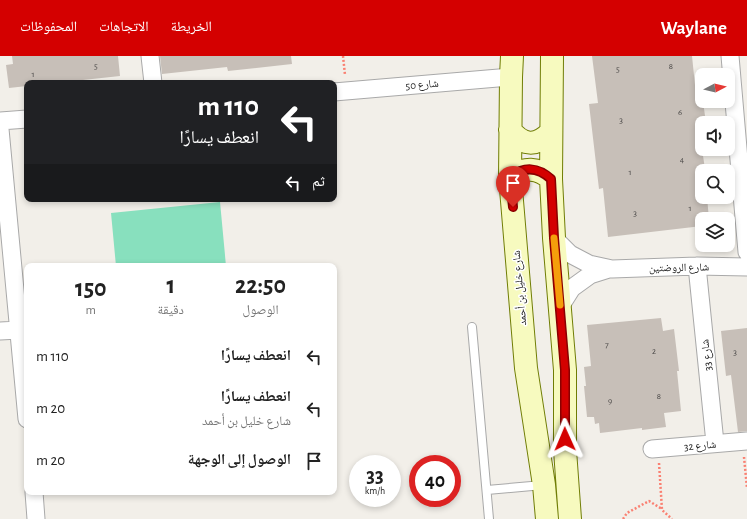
<!DOCTYPE html>
<html lang="ar">
<head>
<meta charset="utf-8">
<style>
  :root { --surface:#fff; --page:#f6f6f6; --text:#222; --muted:#767676; --accent:#d40000 }
  body { margin:0; font-family:"Alegreya Sans","Noto Naskh Arabic",sans-serif; background:var(--page); color:var(--text); direction:rtl; height:100vh; display:flex; flex-direction:column; font-size:15px; white-space:nowrap }
  * { box-sizing:border-box; margin:0 }
  p { font-size:13px; color:var(--muted) }
  .icon { flex:none; width:22px; height:22px; fill:none; stroke:currentColor; stroke-width:2; stroke-linecap:round; stroke-linejoin:round }
  .map { position:relative; flex:1; overflow:hidden; direction:ltr }
  .panel { position:absolute; left:24px; top:207px; width:313px; height:232px; display:flex; flex-direction:column; background:var(--surface); border-radius:8px; box-shadow:0 2px 6px #0003; direction:rtl }
  .panel>* { flex:none }
  .top-card { position:absolute; left:24px; top:24px; width:313px; height:122px; border-radius:8px; box-shadow:0 2px 6px #0003; direction:rtl; background:#202124; color:#fff; overflow:hidden }
  .needle { width:26px; rotate:83deg }
  .tools { position:absolute; left:695px; top:12px; display:grid; gap:8px }
  .tools a { display:grid; place-items:center; width:40px; height:40px; border-radius:8px; background:var(--surface); box-shadow:0 2px 6px #0003; font-size:20px }
  .speed { position:absolute; left:349px; top:399px; display:flex; gap:8px; font-size:20px; font-weight:700; text-align:center }
  .speed>* { display:grid; place-content:center; width:52px; height:52px; border-radius:50%; background:var(--surface); box-shadow:0 2px 6px #0003; line-height:1 }
  .speed small { font-size:10px; font-weight:400 }
  .speed .limit { border:6px solid #d22; background:#fff; color:#111 }
  .pin { position:absolute; display:grid; place-items:center; width:34px; height:34px; color:#fff; margin:-41px -17px; border-radius:50% 50% 50% 0; rotate:-45deg; box-shadow:0 0 4px #0007 }
  .pin .icon { rotate:45deg }
  .me { position:absolute; width:44px; margin:-22px; rotate:359deg; stroke-linejoin:round; filter:drop-shadow(0 0 3px #0008) }
  .turn { display:flex; align-items:center; gap:14px; height:84px; padding:0 12px; font-size:18px }
  .turn .icon { width:52px; height:52px; stroke-width:2.5 }
  .turn b { display:block; font-size:28px; line-height:34px }
  .then { display:flex; align-items:center; height:38px; padding:0 12px; background:#0003; gap:8px; font-size:15px }
  .eta { display:flex; justify-content:space-evenly; align-items:center; height:68px; text-align:center }
  .eta b { font-size:24px; font-weight:700; line-height:28px }
  ul { padding:0; list-style:none }
  li { display:flex; align-items:center; gap:12px; height:52px; padding:0 12px }
  li div { flex:1 }
  li b { display:block; font-size:15px }
  li em { font-style:normal }
  header { display:flex; align-items:center; gap:24px; box-sizing:border-box; height:56px; padding:0 20px; background:var(--accent); color:#fff }
  header strong { font-size:19px }
  nav { display:flex; gap:22px; margin-inline-start:auto; font-size:14px }
  .map>svg:first-child { display:block }
  .pitch { fill:#88e0be }
  .building { fill:#c7bfb8 }
  .lines { fill:none; stroke-linecap:round; stroke-linejoin:round }
  .lane-casing { stroke:#a9a9a9; stroke-width:10 }
  .street-casing { stroke:#a9a9a9; stroke-width:19 }
  .secondary-casing { stroke:#707d05; stroke-width:24 }
  .path { stroke:#fa8072; stroke-width:2.5; stroke-dasharray:2 2; stroke-linecap:butt }
  .lane { stroke:#fff; stroke-width:8 }
  .street { stroke:#fff; stroke-width:17 }
  .secondary { stroke:#f7fabf; stroke-width:22 }
  .route-casing { stroke:#8a0000; stroke-width:10 }
  .route { stroke:#d40000; stroke-width:7 }
  .slow { stroke:#f59e0b; stroke-width:7 }
  .labels { text-anchor:middle; stroke-width:3; stroke-linejoin:round; paint-order:stroke }
  .number-label { font-size:9px; fill:#4b4948 }
  .street-label { font-size:11px; fill:#222; stroke:#fff }
</style>
</head>
<body>
<header>
<strong>Waylane</strong>
<nav><a>الخريطة</a><a>الاتجاهات</a><a>المحفوظات</a></nav>
</header>
<div class="map">
<svg width="747" height="463" viewBox="0 0 747 463">
  <rect width="100%" height="100%" fill="#f2efe9"/>
  <!-- pitch -->
  <path class="pitch" d="M220,146L226,210H116L111,157Z"/>
  <!-- building -->
  <path class="building" d="M12,0H118L120,20L55,27H27V30L9,32L6,9L13,8Z
    M160,0H291L292,8L228,15L227,11L162,18Z
    M592,0H692L696,39L702,38L706,67H702V93L705,113H702V141H707L709,163H702V170L608,181L603,132L599,133L589,48L598,47Z
    M661,262L663,275L674,273L679,315H677L681,355L664,357L666,371L642,374V372L600,377L599,367L595,368L594,361H587L584,330H586L584,311L591,310L587,269Z
    M747,272V375L738,376L731,319L726,320L721,275Z"/>
  <g class="lines">
    <defs>
      <path id="lane" d="M472,271L489,463
        M487,434L543,429"/>
      <path id="street" d="M150,0L153,27
        M730,0L747,196
        M334,36L511,21
        M0,65L27,63
        M0,73L27,363
        M554,182L570,198L589,208L612,213L697,210L747,211
        M697,210L715,387
        M560,251L572,232L590,219L609,213
        M0,275L19,274
        M652,393L747,385
        M34,436L36,463"/>
      <path id="secondary" d="M512,0L511,21L510,121L526,312L544,429L547,463
        M552,0L551,123L554,182L565,314V394L570,463
        M510,74C523,90 536,91 551,76
        M510,121C524,111 538,111 551,123"/>
    </defs>
    <!-- lane casing -->
    <use href="#lane" class="lane-casing"/>
    <!-- street casing -->
    <use href="#street" class="street-casing"/>
    <!-- secondary casing -->
    <use href="#secondary" class="secondary-casing"/>
    <!-- path -->
    <path class="path" d="M343,0L345,19
      M744,401L747,432
      M659,407L662,454L672,463
      M623,463L627,457L649,445L662,453"/>
    <!-- lane -->
    <use href="#lane" class="lane"/>
    <!-- street -->
    <use href="#street" class="street"/>
    <!-- secondary -->
    <use href="#secondary" class="secondary"/>
  </g>
  <g class="lines">
    <defs>
      <path id="route" d="M513,151L510,121C524,110 538,111 551,123L554,182L565,314V383"/>
    </defs>
    <!-- route casing -->
    <use href="#route" class="route-casing"/>
    <!-- route -->
    <use href="#route" class="route"/>
    <!-- slow -->
    <path class="slow" d="M554,182L560,249"/>
  </g>
  <g class="labels">
    <!-- number labels -->
    <g class="number-label">
      <text x="96" y="13">5</text>
      <text x="671" y="13">8</text>
      <text x="618" y="16">5</text>
      <text x="33" y="21">1</text>
      <text x="680" y="59">6</text>
      <text x="621" y="67">3</text>
      <text x="682" y="106">4</text>
      <text x="630" y="119">1</text>
      <text x="690" y="155">1</text>
      <text x="635" y="160">3</text>
      <text x="607" y="292">7</text>
      <text x="654" y="298">2</text>
      <text x="735" y="299">3</text>
      <text x="659" y="343">8</text>
      <text x="610" y="348">9</text>
    </g>
    <!-- street labels -->
    <g class="street-label">
      <text transform="translate(422 28) rotate(-5)" y="4">شارع 50</text>
      <text transform="translate(679 211) rotate(-1)" y="4">شارع الروضتين</text>
      <text transform="translate(519 232) rotate(-95)" y="4">شارع خليل بن أحمد</text>
      <text transform="translate(706 299) rotate(-96)" y="4">شارع 33</text>
      <text transform="translate(700 389) rotate(-5)" y="4">شارع 32</text>
    </g>
  </g>
</svg>
<div class="tools">
<a><svg class="needle" viewBox="-14 -14 28 28"><path d="M0-13l5 13h-10z" fill="#e53935"/><path d="M0 13l5-13h-10z" fill="#767676"/></svg></a>
<a><svg class="icon" aria-label="sound" viewBox="0 0 24 24"><path d="M4 9h4l5-4v14l-5-4H4zM17 9q2 3 0 6"/></svg></a>
<a><svg class="icon" aria-label="search" viewBox="0 0 24 24"><circle cx="10" cy="10" r="6"/><path d="M15 15l6 6"/></svg></a>
<a><svg class="icon" aria-label="layers" viewBox="0 0 24 24"><path d="M12 4l9 5-9 5-9-5zM3 14l9 5 9-5"/></svg></a>
</div>
<div class="speed"><div>33<small>km/h</small></div><div class="limit">40</div></div>
<div class="pin" style="left:513px;top:151px;background:#d93025"><svg class="icon" aria-label="arrive" viewBox="0 0 24 24"><path d="M6 21V4h12l-3 4 3 4H6"/></svg></div>
<svg class="me" style="left:565px;top:383px" viewBox="-20 -20 40 40"><path d="M0-17L14 15 0 8-14 15z" fill="#d40000" stroke="#fff" stroke-width="4"/></svg>
<div class="top-card">
<div class="turn"><svg class="icon" aria-label="left" viewBox="0 0 24 24"><path d="M17 20v-9H6M10 6l-5 5 5 5"/></svg><div><b>110 m</b>انعطف يسارًا</div></div>
<div class="then">ثم<svg class="icon" aria-label="left" viewBox="0 0 24 24"><path d="M17 20v-9H6M10 6l-5 5 5 5"/></svg></div>
</div>
<section class="panel">
<div class="eta">
<div><b>22:50</b><p>الوصول</p></div>
<div><b>1</b><p>دقيقة</p></div>
<div><b>150</b><p>m</p></div>
</div>
<ul>
<li><svg class="icon" aria-label="left" viewBox="0 0 24 24"><path d="M17 20v-9H6M10 6l-5 5 5 5"/></svg><div><b>انعطف يسارًا</b></div><em>110 m</em></li>
<li><svg class="icon" aria-label="left" viewBox="0 0 24 24"><path d="M17 20v-9H6M10 6l-5 5 5 5"/></svg><div><b>انعطف يسارًا</b><p>شارع خليل بن أحمد</p></div><em>20 m</em></li>
<li><svg class="icon" aria-label="arrive" viewBox="0 0 24 24"><path d="M6 21V4h12l-3 4 3 4H6"/></svg><div><b>الوصول إلى الوجهة</b></div><em>20 m</em></li>
</ul>
</section>
</div>
</body>
</html>
